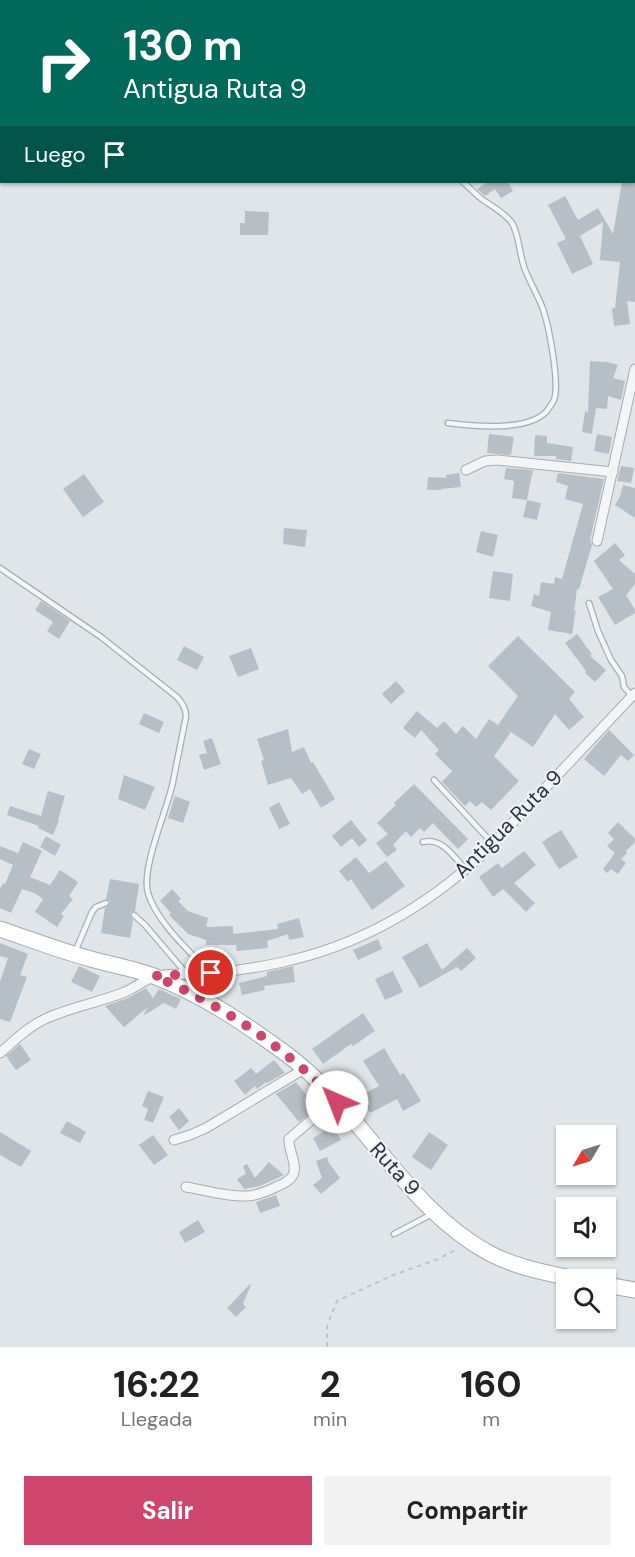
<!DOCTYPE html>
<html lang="es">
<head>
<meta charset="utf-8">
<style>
  :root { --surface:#fff; --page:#f2f2f2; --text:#222; --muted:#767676; --accent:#ce456d }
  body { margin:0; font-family:"DM Sans",sans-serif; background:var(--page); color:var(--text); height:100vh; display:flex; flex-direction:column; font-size:22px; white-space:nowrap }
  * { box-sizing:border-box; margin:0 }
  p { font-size:20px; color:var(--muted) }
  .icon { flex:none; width:33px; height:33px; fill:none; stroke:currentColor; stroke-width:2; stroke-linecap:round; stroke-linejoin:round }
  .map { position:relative; height:1347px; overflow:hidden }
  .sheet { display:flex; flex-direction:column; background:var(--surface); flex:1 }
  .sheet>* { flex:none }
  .hud { position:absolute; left:0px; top:0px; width:636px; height:183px; box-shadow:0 2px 4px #0004; background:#00695c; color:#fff; overflow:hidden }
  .needle { width:39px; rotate:232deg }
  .buttons { position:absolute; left:556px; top:1125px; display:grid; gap:12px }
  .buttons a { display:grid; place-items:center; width:60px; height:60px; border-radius:0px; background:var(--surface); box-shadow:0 2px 4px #0004; font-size:30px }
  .pin { position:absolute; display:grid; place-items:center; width:51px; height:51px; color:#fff; margin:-26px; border:3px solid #fff; border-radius:50%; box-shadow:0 2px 6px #0007 }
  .me { position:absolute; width:66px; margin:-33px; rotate:316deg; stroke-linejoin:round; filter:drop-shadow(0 0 4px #0008) }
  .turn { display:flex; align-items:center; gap:21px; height:126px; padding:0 24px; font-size:27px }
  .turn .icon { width:78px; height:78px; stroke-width:2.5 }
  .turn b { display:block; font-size:42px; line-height:51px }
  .then { display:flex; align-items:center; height:57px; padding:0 24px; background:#0003; gap:12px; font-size:22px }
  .eta { display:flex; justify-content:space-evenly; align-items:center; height:102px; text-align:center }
  .eta b { font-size:36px; font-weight:700; line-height:42px }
  .button { display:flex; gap:12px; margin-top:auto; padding:12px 24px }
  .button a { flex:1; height:69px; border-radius:0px; background:var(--accent); color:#fff; font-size:24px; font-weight:700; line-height:69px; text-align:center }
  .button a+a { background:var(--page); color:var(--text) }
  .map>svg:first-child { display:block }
  .building { fill:#b7bfc6 }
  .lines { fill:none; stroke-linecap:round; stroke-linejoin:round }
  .service-casing { stroke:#a5adb3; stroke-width:7 }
  .minor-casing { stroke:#a5adb3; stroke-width:11 }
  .primary-casing { stroke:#9fabb5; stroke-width:17 }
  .path { stroke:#bec3c7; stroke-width:2; stroke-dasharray:4.5 4.5; stroke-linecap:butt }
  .service { stroke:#f3f5f7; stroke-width:4.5 }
  .minor { stroke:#f3f5f7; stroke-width:9 }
  .primary { stroke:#fff; stroke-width:15 }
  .route { stroke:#ce456d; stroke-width:10; stroke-dasharray:0 18 }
  .labels { text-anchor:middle; stroke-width:4.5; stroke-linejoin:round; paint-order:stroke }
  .street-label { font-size:21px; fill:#293540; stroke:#eff3f6 }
</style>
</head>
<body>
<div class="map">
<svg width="635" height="1347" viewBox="0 0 635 1347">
  <rect width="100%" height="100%" fill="#e0e5e9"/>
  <!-- building -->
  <path class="building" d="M488,182H508L513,191L501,198L495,189L485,196L477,189Z
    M622,182H635V302L627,301L630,324L614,326L612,308H615L620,262L600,260L603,222L580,236L593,264L572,274L557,243L566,239L548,205L565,196L578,220L598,208L613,234Z
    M245,211L269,212L268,235H240V223H245Z
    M590,361L607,362L618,365L613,378L625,381L621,400L608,396L607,409L596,408L592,434L582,432L585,411L588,412Z
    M489,434L514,437L511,455L487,453Z
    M597,434L612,437L609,454L594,451Z
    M535,435L547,436V443L573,447L571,461L556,459V456H534Z
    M621,466L634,468L631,483L617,481Z
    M506,468L533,470L527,500L512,498L514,481L504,479Z
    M459,473L461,487L441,489V490H427L428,477L446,478V475Z
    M558,473L604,479L590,540L592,545L579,589H577L574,612L576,610L572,634L548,630L551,612L531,606L534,594L539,596L541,582L554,584L555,577L562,579L583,504L565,499L568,486L556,482Z
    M84,474L104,502L83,517L63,489Z
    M623,485L635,488V518L615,505L620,496Z
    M527,500L541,503L537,520L523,517Z
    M284,528L307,530L305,547L283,544Z
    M481,531L498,535L493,557L476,552Z
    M615,543L625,555L619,560L635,574V584L626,595L635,610V613L615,625L598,597L613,589L594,561Z
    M493,571L513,574L510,601L489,598Z
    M41,601L70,621L59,639L47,631L53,622L35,610Z
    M577,634L592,654L590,656L606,670L595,682L585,673L586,671L565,643Z
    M518,636L575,692L569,699L584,717L569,730L555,714L533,747L511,732L494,756L519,781L491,810L482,802L476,807L470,801L465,806L442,782L452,771L435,754L439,750L421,730L415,738L403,728L417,711L437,728L444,721L456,734L463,726L476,739L489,719L498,725L518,696L488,666Z
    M184,646L204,657L197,670L177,660Z
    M251,648L259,669L238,677L229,656Z
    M396,681L405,691L391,704L382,694Z
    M144,713L164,722L159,733L139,724Z
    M288,729L292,752L304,747L311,763L313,762L335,799L321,808L310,789L302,794L291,778L268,785L261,761L264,760L257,739Z
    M609,730L634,755L628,761L621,755L604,776L584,759Z
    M212,738L221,764L204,770L199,755L207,753L203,741Z
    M29,749L41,754L34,769L22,764Z
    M124,775L155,787L145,810L118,799Z
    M414,784L468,839L458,849L433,823L424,832L420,828L411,837L406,831L393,845L397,850L387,857L376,843L388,834L377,823L396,805L394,803Z
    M48,791L65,796L58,820H59L53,835L38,828L39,826L7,815L10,806L41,816Z
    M175,796L190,802L183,823L168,818Z
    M279,802L290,824L279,829L269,808Z
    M351,820L367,840L359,847L352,838L341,847L332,836Z
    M618,822L635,839V842L626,851L627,853L621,859L626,863L618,874L611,869L607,873L603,869L615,853L607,846L614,839L608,833Z
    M561,830L578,857L559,869L542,842Z
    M46,836L61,845L55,856L40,847Z
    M23,842L42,851L30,877L50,885L60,870L78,882L69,896L73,899L61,914L64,916L57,927L35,912L43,899L34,893L22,889L11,913L0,908V889L3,883L5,884L13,865L0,859V846L18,853Z
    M524,851L536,865L514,883L535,903L526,912L503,889L493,897L479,877L498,863L502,868Z
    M356,857L369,873L386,861L405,886L372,910L351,879L348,882L339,871Z
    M110,879L139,884L135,911L131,912L130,915L133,920L130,938L101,933L105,908L110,904V901L106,899Z
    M172,889L181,899L178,901L188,911L208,918L206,927L233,926V934L278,929L277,924L299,918L304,937L289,940L288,934L267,941L268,948L237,951L236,945H206V940L188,934L169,915L171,913L160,901Z
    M378,939L382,949L358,960L353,950Z
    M0,943L28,954L20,975L27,977L10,1022L0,1019V982L8,958L0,956Z
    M427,943L442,970L467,948L476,958L461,971L457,967L420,988L402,957Z
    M79,966L100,976L92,992L71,982Z
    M293,966L295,982L264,986L265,990L242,995L239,983L267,976V972Z
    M393,971L403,992L385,1000L375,979Z
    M146,988L153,998L159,989L181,999L176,1009L164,1003L143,1016L148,1007L124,1027L105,1006L128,998Z
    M363,1013L375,1031L353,1046L351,1044L323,1064L312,1049Z
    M20,1044L31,1060L16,1070L6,1056Z
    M384,1048L400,1075L404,1073L421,1101L403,1111L397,1099L370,1113L360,1096L379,1086L363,1061Z
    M274,1060L285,1073L267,1083L266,1082L257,1089L255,1086L245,1095L234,1081L251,1068L256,1074Z
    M296,1082L317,1108L299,1122L276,1094Z
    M148,1091L164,1097L153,1123L144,1120L148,1109L142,1106Z
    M179,1108L189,1121L179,1130L169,1117Z
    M333,1113L337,1122L332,1124L341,1140L320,1151L313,1138L323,1132L318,1123Z
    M67,1121L86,1132L80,1143L60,1133Z
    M0,1132L31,1151L21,1167L0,1155Z
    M429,1132L448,1145L431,1170L412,1157Z
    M153,1135L168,1155L154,1165L139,1145Z
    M327,1157L329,1163L340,1178L321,1194L313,1185L322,1178L316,1161Z
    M269,1162L284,1175L260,1186L244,1189L237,1179L246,1174L243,1166L247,1164L255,1178Z
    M276,1195L280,1206L260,1213L256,1202Z
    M198,1220L205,1232L185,1243L179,1232Z
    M250,1284L251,1285L243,1304L246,1307L236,1317L227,1308Z"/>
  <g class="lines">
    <defs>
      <path id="service" d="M494,2L495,0
        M634,27L635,26
        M634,46H635
        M448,423C473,426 526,432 546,412C549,408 552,404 554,400C560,383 549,327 543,309C538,296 531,284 526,272C519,257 520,236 512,223C505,213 493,207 483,200C476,195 470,188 463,182
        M0,568L101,637L177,697C183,704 186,709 186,717C181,740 177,763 172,786C166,812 141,869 148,893C156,921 190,952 210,973
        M589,603L598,631L611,660L622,676L624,687L632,696
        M434,780L493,844
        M423,842C442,837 454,857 466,870
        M134,915L145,925L185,972
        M75,952L92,912L96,907L106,903
        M394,1234L432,1214"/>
      <path id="minor" d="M466,470L485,461L497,460L613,472
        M597,541L635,369
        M0,1053C15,1040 29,1026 47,1018C72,1007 100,1002 125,992C134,988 149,977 157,976C175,973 193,975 211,973C235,971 260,967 283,962C361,945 426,907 484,853L635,693
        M174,1140L190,1135L206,1128L304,1069
        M186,1187C205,1190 227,1197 246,1196C257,1196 268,1191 278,1186C283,1184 290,1181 293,1175C298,1164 288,1150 289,1139L316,1116L337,1102"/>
      <path id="primary" d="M0,929C30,939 60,951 91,959C112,965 136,969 156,977C203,995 245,1024 285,1053C362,1109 404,1207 489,1253C517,1268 548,1273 580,1280
        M606,1285L635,1290"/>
    </defs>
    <!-- service casing -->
    <use href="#service" class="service-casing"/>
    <!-- minor casing -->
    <use href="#minor" class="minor-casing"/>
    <!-- primary casing -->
    <use href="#primary" class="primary-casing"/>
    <!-- path -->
    <path class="path" d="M327,1347V1326L337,1301L391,1276L438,1259L457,1249"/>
    <!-- service -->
    <use href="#service" class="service"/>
    <!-- minor -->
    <use href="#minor" class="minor"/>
    <!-- primary -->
    <use href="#primary" class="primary"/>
  </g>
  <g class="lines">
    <!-- route -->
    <path class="route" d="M211,973L154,976C222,1005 287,1048 337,1102"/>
  </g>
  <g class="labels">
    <!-- street labels -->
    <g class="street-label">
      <text transform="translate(508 824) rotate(-45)" y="7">Antigua Ruta 9</text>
      <text transform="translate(395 1169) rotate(48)" y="7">Ruta 9</text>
    </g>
  </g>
</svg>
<div class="buttons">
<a><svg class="needle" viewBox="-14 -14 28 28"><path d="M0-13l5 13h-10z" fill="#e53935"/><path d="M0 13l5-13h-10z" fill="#767676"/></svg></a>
<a><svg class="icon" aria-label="sound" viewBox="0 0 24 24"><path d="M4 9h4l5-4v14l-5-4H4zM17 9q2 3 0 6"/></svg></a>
<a><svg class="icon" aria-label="search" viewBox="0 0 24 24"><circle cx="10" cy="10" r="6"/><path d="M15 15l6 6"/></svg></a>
</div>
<div class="pin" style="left:211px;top:973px;background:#d93025"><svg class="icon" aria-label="arrive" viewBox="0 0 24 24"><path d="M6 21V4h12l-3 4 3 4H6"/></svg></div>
<svg class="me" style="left:337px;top:1102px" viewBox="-20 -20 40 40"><circle r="19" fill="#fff"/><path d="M0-13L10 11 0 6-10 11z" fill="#ce456d"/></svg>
<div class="hud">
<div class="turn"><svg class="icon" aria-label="right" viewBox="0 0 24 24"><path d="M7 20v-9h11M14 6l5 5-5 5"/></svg><div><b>130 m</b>Antigua Ruta 9</div></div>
<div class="then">Luego<svg class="icon" aria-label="arrive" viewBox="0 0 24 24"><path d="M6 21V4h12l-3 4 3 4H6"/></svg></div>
</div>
</div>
<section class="sheet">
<div class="eta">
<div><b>16:22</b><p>Llegada</p></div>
<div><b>2</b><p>min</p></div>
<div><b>160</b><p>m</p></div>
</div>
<div class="button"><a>Salir</a><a>Compartir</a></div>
</section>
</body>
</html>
